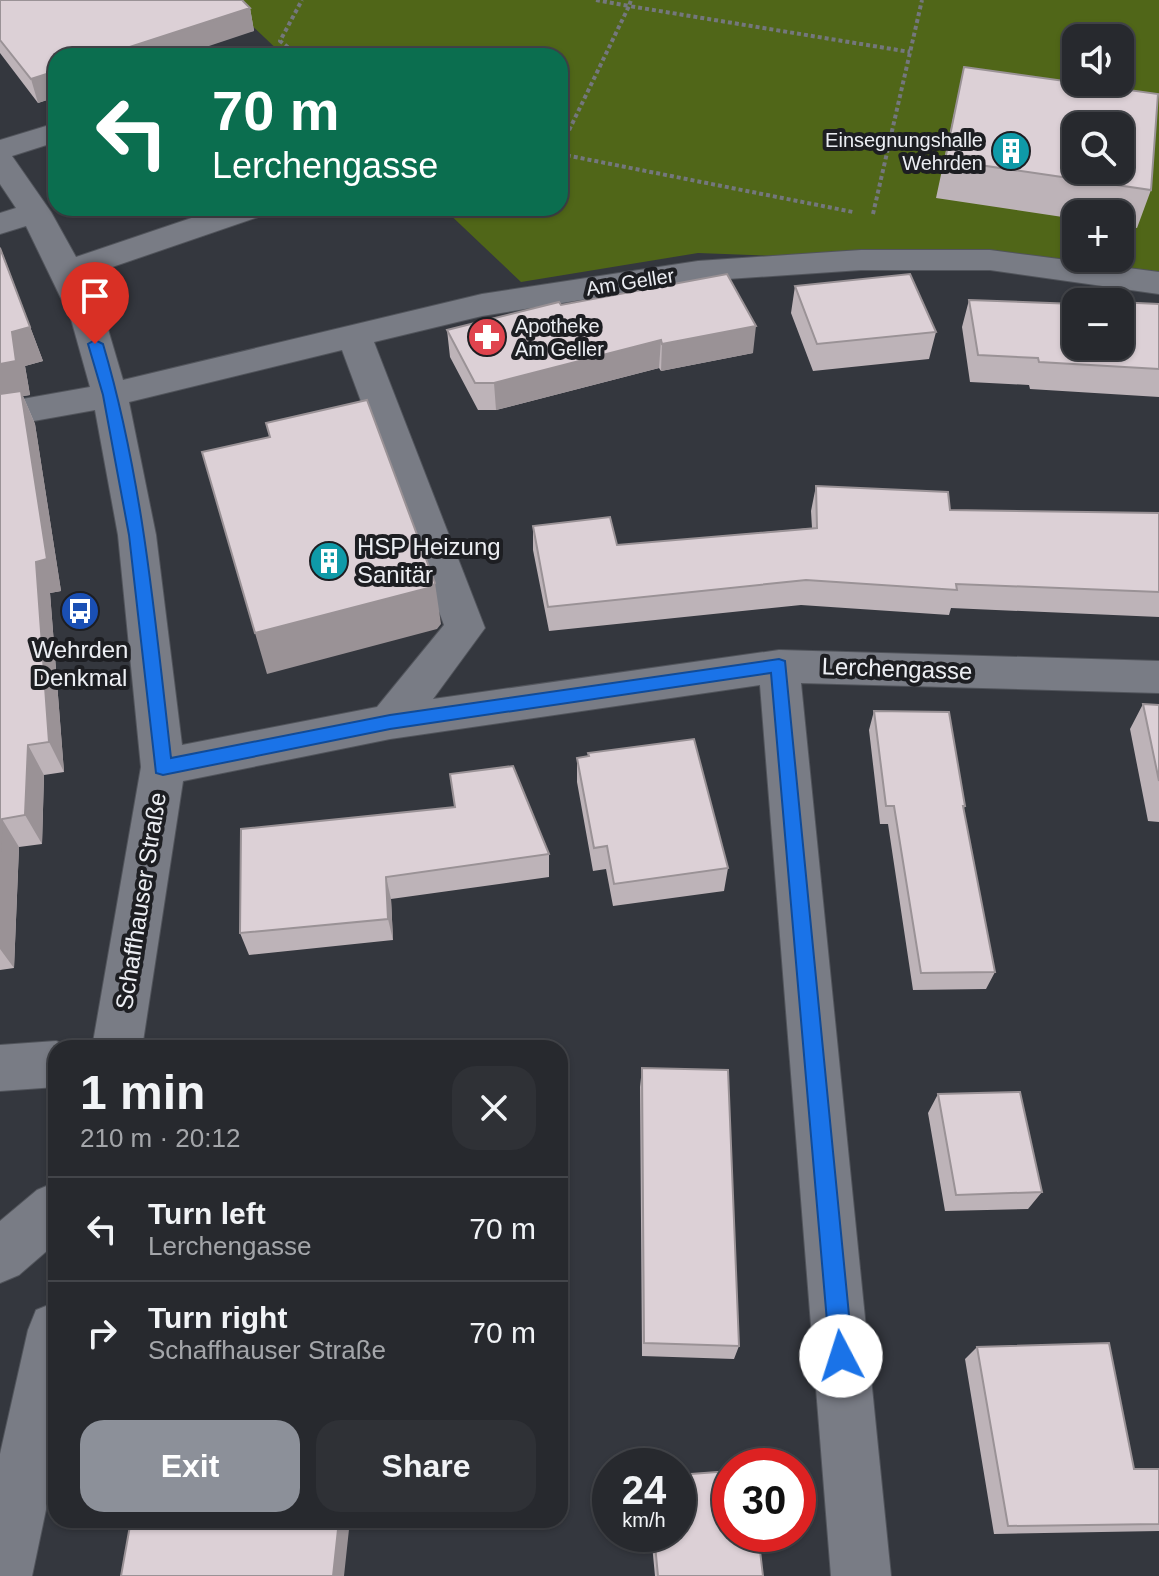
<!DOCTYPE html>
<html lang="en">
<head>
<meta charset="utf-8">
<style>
  :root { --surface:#27292e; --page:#2f3136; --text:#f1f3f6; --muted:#a4a6aa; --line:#43454a; --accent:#8c9099 }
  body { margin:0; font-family:Helvetica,sans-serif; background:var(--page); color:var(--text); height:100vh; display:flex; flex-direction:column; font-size:30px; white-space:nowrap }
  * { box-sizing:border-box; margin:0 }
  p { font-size:26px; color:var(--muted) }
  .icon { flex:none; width:44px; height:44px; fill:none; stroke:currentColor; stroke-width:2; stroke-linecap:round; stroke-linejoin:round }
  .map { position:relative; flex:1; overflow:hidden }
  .side { position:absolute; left:48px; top:1040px; width:520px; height:488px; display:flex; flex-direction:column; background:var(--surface); border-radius:24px; box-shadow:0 2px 6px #0004,0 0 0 2px var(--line) }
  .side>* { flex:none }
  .hud { position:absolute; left:48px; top:48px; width:520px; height:168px; border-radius:24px; box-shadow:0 2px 6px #0004,0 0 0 2px var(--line); background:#0b6e4f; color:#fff; overflow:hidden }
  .tools { position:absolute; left:1062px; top:24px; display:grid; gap:16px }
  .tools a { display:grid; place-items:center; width:72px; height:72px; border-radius:16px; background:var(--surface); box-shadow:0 2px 6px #0004,0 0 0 2px var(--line); font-size:40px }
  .speed { position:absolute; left:592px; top:1448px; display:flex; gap:16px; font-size:40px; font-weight:700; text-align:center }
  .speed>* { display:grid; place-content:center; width:104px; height:104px; border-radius:50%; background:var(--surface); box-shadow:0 2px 6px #0004,0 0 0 2px var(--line); line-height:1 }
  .speed small { font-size:20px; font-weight:400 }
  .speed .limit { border:12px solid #d22; background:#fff; color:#111 }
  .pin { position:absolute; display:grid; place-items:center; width:68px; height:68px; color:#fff; margin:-82px -34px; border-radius:50% 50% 50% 0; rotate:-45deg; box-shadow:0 0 8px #0007 }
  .pin .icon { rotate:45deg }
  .me { position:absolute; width:88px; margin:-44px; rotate:355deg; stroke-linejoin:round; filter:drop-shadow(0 0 6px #0008) }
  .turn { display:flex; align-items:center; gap:28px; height:168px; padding:0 32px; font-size:36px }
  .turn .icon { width:104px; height:104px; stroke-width:2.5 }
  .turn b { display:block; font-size:56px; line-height:68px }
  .round { display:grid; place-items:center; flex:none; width:84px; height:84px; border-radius:24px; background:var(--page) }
  .head { display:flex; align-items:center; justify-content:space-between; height:136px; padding:0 32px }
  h1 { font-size:48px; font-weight:800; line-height:60px }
  .action { display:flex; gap:16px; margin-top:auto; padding:16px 32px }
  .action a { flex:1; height:92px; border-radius:24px; background:var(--accent); color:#fff; font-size:32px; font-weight:800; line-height:92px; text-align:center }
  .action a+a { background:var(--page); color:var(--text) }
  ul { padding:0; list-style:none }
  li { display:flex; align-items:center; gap:24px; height:104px; padding:0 32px; border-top:2px solid var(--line) }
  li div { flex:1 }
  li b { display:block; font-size:30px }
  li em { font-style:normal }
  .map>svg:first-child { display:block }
  .green { fill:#506618; fill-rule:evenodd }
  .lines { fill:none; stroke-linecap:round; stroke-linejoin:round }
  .minor-casing { stroke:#51545b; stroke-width:2 }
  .path { stroke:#74777d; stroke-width:4; stroke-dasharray:4 3; stroke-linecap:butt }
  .minor { fill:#797c85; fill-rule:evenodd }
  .wall { fill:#bdb3b8 }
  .shaded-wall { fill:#9a9296 }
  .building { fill:#dcd0d6; stroke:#9a9296; stroke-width:2; fill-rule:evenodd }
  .route { fill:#1a73e8; stroke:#114b97; stroke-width:2 }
  .labels { text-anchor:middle; stroke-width:8; stroke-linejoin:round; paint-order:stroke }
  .far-poi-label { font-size:20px; fill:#eceef3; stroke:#1d1e22; text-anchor:end }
  .far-street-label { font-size:20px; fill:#eceef3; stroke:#1d1e22 }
  .poi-label { font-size:24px; fill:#eceef3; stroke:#1d1e22; text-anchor:start }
  .street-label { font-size:24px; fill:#eceef3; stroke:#1d1e22 }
</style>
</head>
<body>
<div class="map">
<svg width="1159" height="1576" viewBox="0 0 1159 1576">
  <rect width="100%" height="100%" fill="#34373e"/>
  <!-- green -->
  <path class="green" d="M225,0H1159V277L1104,269L698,253L521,282L443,208H560V56H284ZM1076,38H1120V82H1076ZM1076,126H1120V170H1076ZM1076,214H1120V258H1076Z"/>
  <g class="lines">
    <defs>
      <path id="minor" d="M56,123V142L12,156L51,212L76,257L221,208H269L264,215L86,276L105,319L123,380L482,294L698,261L861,250H990L1159,272V294L990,270H861L698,281L482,316L374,342L485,628L433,699L779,650L1159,661V693L801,683L891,1576H831L760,685L390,739L183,781L142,1048H92L141,767L118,535L95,410L0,427V403L90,387L71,319L26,226L0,234V213L16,208L0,184V140ZM342,350L444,625L377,707L182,745L156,535L129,402Z
        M56,1041L74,1048H56V1087L0,1091V1045Z
        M56,1182V1243L19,1275L0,1283V1221L37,1190Z
        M56,1302V1462L32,1576H0V1454L28,1330L36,1310Z"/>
    </defs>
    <!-- minor casing -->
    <use href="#minor" class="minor-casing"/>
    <!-- path -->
    <path class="path" d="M596,0L629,6L631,0
      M299,56L280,41L302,0
      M560,149L629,6L910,52
      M560,154L853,212
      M873,214L922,0"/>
    <!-- minor -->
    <use href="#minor" class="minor"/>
  </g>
  <!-- wall -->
  <path class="wall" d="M0,0L250,8L254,31L56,56V97L38,103L0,53Z
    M964,67L1151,190L1137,228L1120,225V214H1076V219L936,198Z
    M0,247L43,361L25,366L30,395L23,396L35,424L61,591L50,593L64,772L44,775L42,844L19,847L14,968L0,970Z
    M795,286L936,332L929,359L813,371L791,313Z
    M969,300L1076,346L1159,304V397L1030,389L1029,385L970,382L962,327Z
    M561,305L753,353L661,371L659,368L496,410H478L450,357L447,330Z
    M816,486L950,510L1159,513V617L951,608L949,615L801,605L549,631L533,550V526L617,545L812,528L811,511Z
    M1143,704L1159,705V822L1148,821L1130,729Z
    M874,711L965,806L963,810L995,972L986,989L913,990L888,824H880L869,730Z
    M588,753L728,868L724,891L613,906L606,869L593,871L577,782V758L588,756Z
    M241,829L549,854V877L391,899L393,940L249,955L240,933Z
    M642,1068L739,1346L734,1359L642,1356L640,1087Z
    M938,1094L1042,1192L1028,1209L945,1211L928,1113Z
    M977,1347L1134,1469H1159V1531L994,1534L965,1359Z
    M651,1534H678L763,1576H655Z"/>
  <!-- shaded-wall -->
  <path class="shaded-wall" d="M250,8L254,31L179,56H102Z
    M56,71V97L38,103L31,79Z
    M0,247L43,361L25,366L30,395L23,396L35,424L61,591L50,593L64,772L49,742L0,401Z
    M756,326L753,353L661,371L662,344Z
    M661,340L659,368L496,410L494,383Z
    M435,583L441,624L437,629L267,674L255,633Z
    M28,745L44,775L42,844L25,815Z
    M2,819L19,847L14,968L0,949V852Z
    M386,877L391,899L393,940L388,919Z
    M339,1520H350L344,1576H333Z"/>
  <!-- building -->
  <path class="building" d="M0,0H242L250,8L102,56H56V71L31,79L0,40Z
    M964,67L1158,94L1151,190L945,160ZM1076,126H1120V170H1076Z
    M0,248L30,327L12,332L16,361L0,364Z
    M727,274L756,326L662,344L661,340L494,383H475L447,330L559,302L561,305Z
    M910,274L936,332L817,344L795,286Z
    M969,300L1076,304V346H1120V302H1116L1159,304V369L1039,362L1038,358L978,355Z
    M21,391L47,559L36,562L49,742L28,745L25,815L2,819L0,852V394Z
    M367,400L435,583L432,587L255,633L202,452L270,437L266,423Z
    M816,486L948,492L950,510L1159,513V592L956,584L957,590L806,580L548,607L533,526L610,517L617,545L817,528Z
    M1143,704L1159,705V781Z
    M874,711L949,712L965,806H963L995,972L921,973L894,806H886Z
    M694,739L728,868L614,884L607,846L594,848L577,758L589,756L588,753Z
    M513,766L549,854L386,877L388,919L240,933L241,829L455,807L450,774Z
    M642,1068L728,1070L739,1346L644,1343Z
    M1020,1092L1042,1192L956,1195L938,1094Z
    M1109,1343L1134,1469H1159V1524L1008,1526L977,1347Z
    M730,1471V1534H758L763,1576H658L654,1534H678V1475Z
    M131,1520H339L333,1576H121Z"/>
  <!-- route -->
  <path class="route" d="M95,340L103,344C143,479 155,619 171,758L390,715L779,659L785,661L853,1356L849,1364L841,1367L833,1364L830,1356L771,673L390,729L163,775L156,773L129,535L103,395L88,344Z"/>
  <!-- icons -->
  <defs>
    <symbol id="building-disc" viewBox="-11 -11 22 22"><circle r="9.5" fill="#0f9aa8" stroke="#1d1e22"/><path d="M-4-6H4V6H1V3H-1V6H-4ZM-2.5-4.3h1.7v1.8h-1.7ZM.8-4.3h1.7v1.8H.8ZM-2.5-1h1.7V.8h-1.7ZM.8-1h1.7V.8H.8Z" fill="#fff"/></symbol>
    <symbol id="pharmacy-disc" viewBox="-11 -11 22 22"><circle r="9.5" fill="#e0444e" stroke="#1d1e22"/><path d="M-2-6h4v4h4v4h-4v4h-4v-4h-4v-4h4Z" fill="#fff"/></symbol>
    <symbol id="bus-disc" viewBox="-11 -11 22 22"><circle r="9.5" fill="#1a4fb4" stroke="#1d1e22"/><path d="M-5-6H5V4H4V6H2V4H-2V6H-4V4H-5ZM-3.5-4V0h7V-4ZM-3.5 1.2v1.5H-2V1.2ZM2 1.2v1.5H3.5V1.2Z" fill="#fff"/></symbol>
  </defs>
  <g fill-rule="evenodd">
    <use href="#building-disc" x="989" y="129" width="44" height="44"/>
    <use href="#pharmacy-disc" x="465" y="315" width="44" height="44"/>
    <use href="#building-disc" x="307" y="539" width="44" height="44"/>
    <use href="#bus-disc" x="58" y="589" width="44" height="44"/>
  </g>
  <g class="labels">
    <!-- far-poi labels -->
    <g class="far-poi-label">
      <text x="983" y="147">Einsegnungshalle<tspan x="983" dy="23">Wehrden</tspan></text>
      <text x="515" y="333" text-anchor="start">Apotheke<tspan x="515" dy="23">Am Geller</tspan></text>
    </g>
    <!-- far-street labels -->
    <g class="far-street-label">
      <text transform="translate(630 282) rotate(-9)" y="7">Am Geller</text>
    </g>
    <!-- poi labels -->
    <g class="poi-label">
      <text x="357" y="555">HSP Heizung<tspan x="357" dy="28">Sanitär</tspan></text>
      <text x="80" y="658" text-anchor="middle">Wehrden<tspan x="80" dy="28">Denkmal</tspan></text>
    </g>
    <!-- street labels -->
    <g class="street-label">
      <text transform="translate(897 669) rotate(2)" y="8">Lerchengasse</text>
      <text transform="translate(141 901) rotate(-81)" y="8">Schaffhauser Straße</text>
    </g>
  </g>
</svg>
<div class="tools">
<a><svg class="icon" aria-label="sound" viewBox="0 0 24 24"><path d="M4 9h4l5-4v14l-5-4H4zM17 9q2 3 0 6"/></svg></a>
<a><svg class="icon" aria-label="search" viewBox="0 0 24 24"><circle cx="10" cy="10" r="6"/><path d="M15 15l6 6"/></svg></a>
<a>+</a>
<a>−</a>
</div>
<div class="speed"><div>24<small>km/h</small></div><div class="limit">30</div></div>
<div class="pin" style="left:95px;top:344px;background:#d93025"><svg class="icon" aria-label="arrive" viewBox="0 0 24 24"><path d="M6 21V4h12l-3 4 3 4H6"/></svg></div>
<svg class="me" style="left:841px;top:1356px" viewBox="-20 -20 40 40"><circle r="19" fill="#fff"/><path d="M0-13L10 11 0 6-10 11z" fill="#1a73e8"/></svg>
<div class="hud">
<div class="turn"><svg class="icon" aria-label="left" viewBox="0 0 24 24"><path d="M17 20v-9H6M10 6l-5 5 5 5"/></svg><div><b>70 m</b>Lerchengasse</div></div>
</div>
<section class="side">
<div class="head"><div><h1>1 min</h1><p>210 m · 20:12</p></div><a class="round"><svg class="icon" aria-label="close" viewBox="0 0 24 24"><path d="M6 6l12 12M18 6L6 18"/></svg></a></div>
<ul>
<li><svg class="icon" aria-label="left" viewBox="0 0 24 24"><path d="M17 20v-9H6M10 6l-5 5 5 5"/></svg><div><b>Turn left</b><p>Lerchengasse</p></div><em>70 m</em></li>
<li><svg class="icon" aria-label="right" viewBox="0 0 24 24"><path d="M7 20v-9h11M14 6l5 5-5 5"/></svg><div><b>Turn right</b><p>Schaffhauser Straße</p></div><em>70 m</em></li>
</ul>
<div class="action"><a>Exit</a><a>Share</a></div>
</section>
</div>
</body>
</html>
